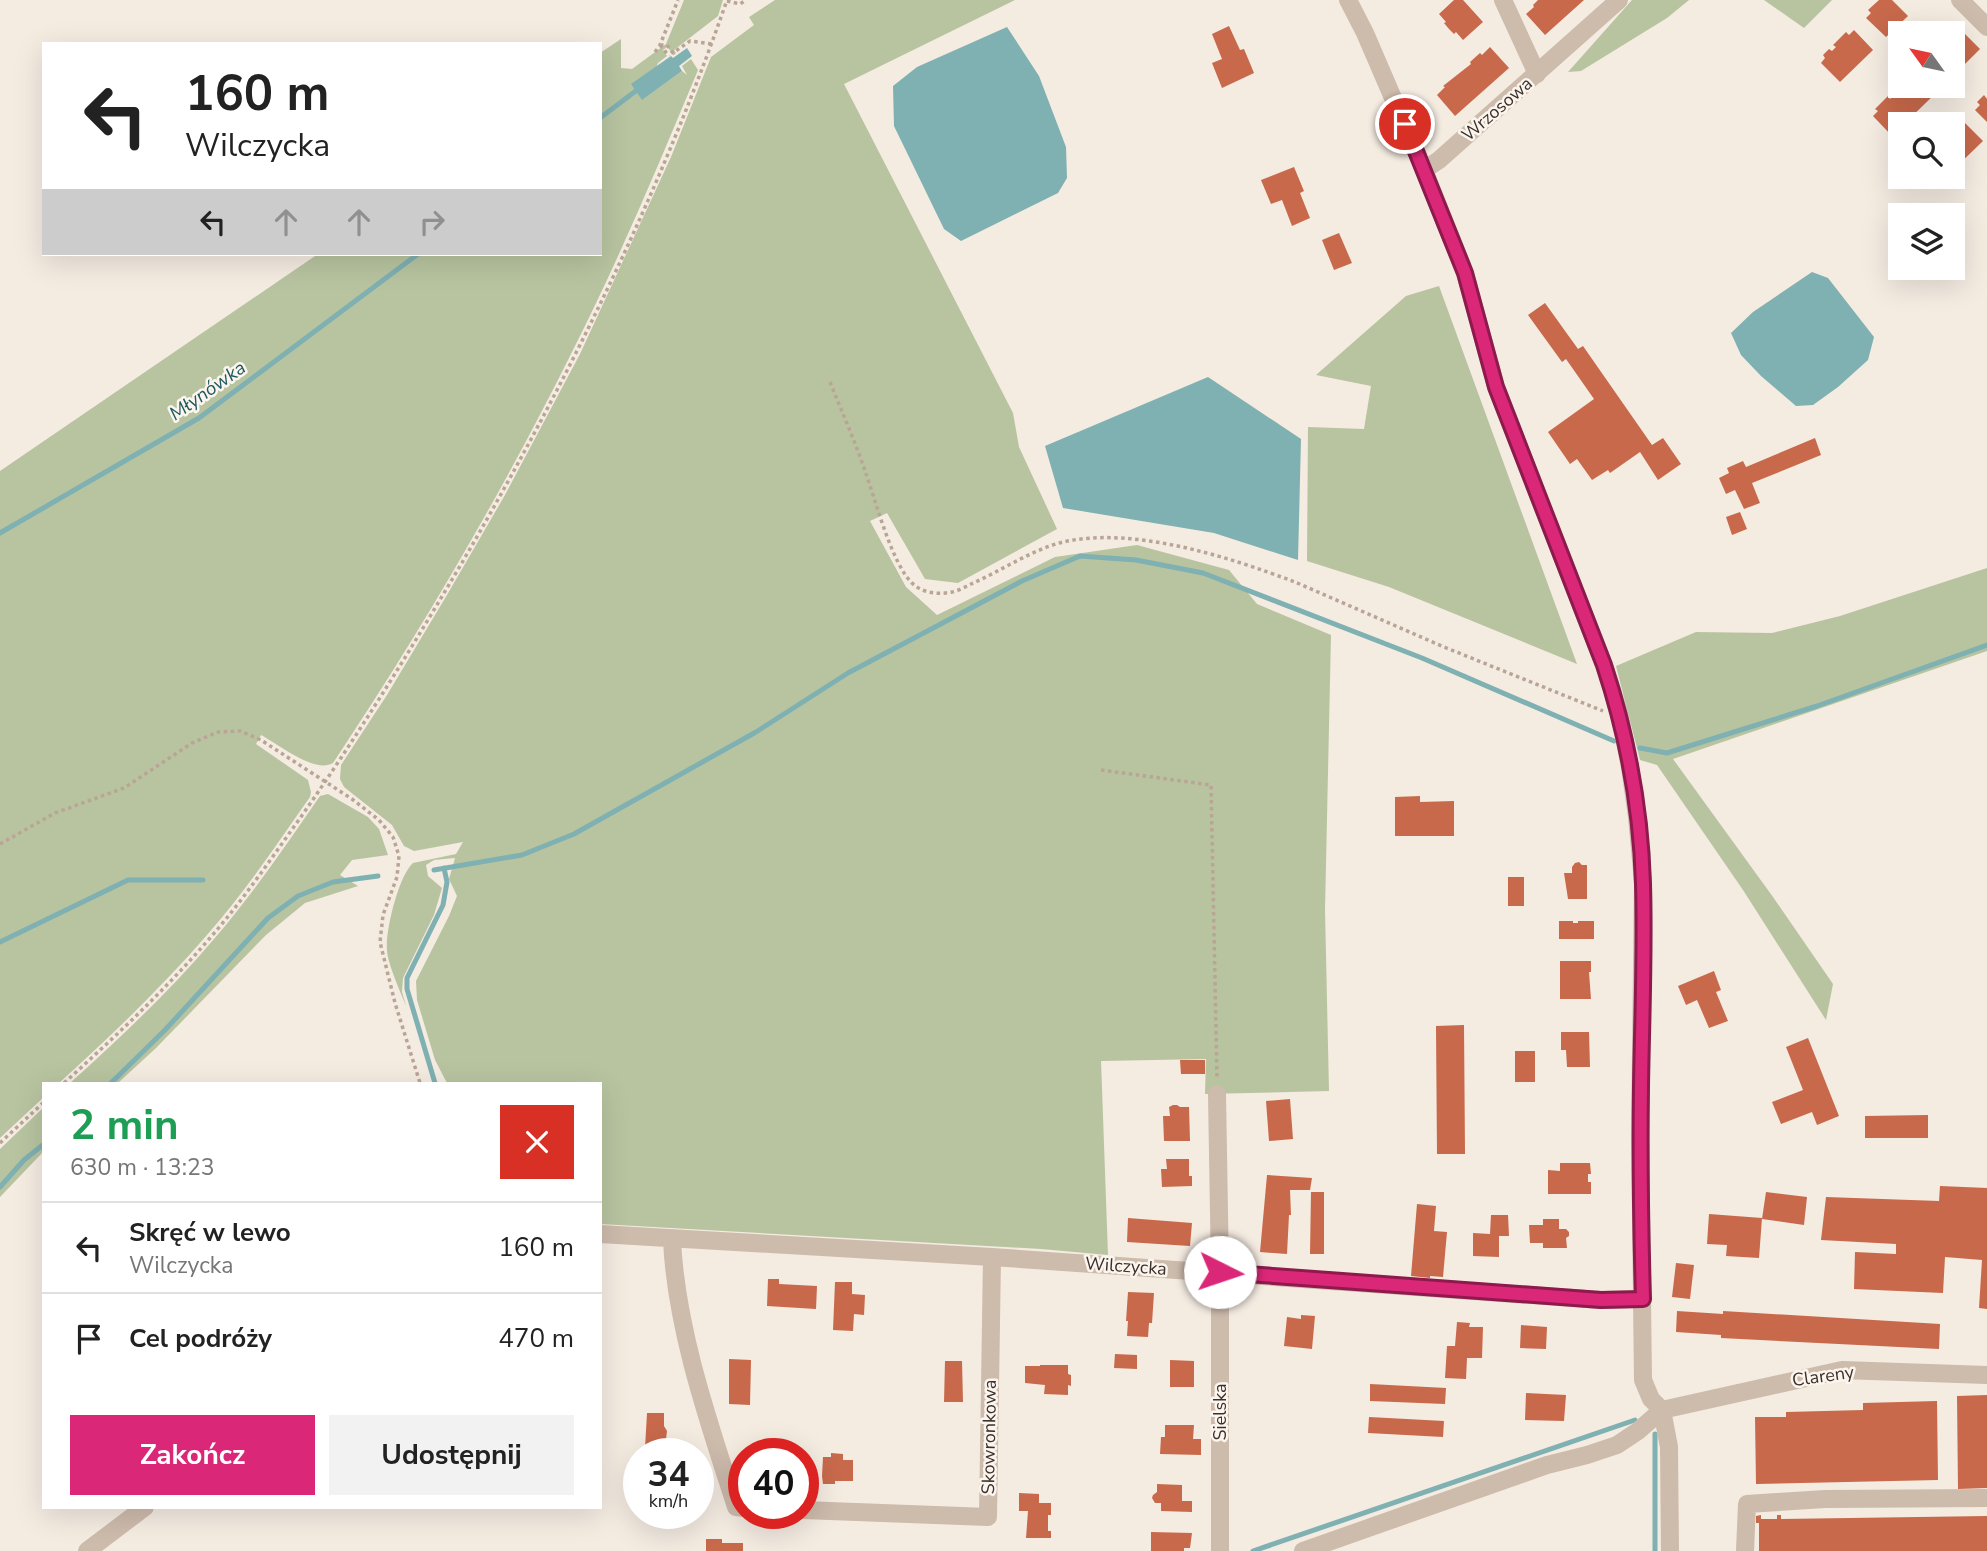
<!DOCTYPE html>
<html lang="pl">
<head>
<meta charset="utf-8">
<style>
  :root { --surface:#fff; --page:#f2f2f2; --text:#222; --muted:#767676; --line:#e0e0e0; --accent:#db2777 }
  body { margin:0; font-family:"Nunito Sans",sans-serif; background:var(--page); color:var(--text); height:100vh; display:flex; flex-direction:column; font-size:26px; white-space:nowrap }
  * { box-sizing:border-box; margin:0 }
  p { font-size:23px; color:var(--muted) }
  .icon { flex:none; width:38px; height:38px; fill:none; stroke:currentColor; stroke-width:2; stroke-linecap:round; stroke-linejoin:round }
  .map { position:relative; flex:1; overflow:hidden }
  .details { position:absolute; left:42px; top:1082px; width:560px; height:427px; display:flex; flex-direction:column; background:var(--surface); border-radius:0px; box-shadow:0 7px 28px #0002 }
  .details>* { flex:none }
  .banner { position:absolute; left:42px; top:42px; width:560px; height:214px; border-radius:0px; box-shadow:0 7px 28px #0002; background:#fff; color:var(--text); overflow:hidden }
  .needle { width:46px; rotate:303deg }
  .tools { position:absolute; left:1888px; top:21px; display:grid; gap:14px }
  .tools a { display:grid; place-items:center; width:77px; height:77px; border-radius:0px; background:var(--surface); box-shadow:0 7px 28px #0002; font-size:35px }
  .speed { position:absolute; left:623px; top:1438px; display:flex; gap:14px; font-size:35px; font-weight:700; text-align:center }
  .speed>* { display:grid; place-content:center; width:91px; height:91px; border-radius:50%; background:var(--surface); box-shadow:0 7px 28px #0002; line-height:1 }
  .speed small { font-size:18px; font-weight:400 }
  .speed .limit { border:10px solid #d22; background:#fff; color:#111 }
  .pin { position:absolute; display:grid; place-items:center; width:60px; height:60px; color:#fff; margin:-30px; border:4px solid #fff; border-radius:50%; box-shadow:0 2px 7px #0007 }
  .me { position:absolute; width:77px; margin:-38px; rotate:94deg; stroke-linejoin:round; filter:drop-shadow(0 0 5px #0008) }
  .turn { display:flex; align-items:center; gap:24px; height:147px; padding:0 28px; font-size:32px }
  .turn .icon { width:91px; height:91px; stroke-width:2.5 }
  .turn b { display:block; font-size:49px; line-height:60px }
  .lanes { display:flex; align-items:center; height:66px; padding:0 28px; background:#0003; justify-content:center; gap:35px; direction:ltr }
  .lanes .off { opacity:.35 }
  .round { display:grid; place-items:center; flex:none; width:74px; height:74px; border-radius:0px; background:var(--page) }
  .summary { display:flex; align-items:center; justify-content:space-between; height:119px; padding:0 28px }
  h1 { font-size:42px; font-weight:700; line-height:52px; color:#1e9e55 }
  .button { display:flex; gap:14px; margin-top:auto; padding:14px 28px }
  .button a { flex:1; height:80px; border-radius:0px; background:var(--accent); color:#fff; font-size:28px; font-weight:700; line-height:80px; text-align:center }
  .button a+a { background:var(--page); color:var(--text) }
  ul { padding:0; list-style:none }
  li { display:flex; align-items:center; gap:21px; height:91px; padding:0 28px; border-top:2px solid var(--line) }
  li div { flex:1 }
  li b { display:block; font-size:26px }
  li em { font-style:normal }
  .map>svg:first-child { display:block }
  .green { fill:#b8c4a0 }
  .water { fill:#7fb0b2 }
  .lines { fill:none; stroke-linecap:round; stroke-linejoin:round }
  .stream { stroke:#7fb0b2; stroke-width:5 }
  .building { fill:#c8694b }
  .path { stroke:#b9a596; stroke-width:3.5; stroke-dasharray:3.5 3.5; stroke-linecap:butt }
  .minor { stroke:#cdbbac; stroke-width:18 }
  .route-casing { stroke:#8e194d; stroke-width:18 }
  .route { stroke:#db2777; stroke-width:12 }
  .labels { text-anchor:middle; stroke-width:5; stroke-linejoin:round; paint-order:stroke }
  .street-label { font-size:18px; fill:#3b302b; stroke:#fbf5ee }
  .water-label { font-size:19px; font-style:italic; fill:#1f5a5e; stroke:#fbf5ee }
</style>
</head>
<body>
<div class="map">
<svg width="1987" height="1551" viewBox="0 0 1987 1551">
  <rect width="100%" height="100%" fill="#f4ebe1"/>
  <!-- green -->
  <path class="green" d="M684,0H723L718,16L674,50L676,53L674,55L667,47L663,50L667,56L658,63L643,99L682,71L687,75L682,66L691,59L698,70C659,164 619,259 573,350C502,493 421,631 333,763C315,774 278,744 261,735L256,744L308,780L311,792L310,797C277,844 245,892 207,935C161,988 111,1036 59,1083H44V1097L0,1138V471L318,254H600V53L621,39V68L632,69L666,44Z
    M775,0H1015L844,84L1013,413L1019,447L1057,529L958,583L925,579L887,513L870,521L906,587L937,615L1055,557L1137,545L1229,570L1257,604L1331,635L1325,910L1329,1091L1205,1094L1206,1059L1101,1061L1108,1255L1041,1249L600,1224V1083H447L435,1060L417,1000L416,981L449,916L457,896L449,879L455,858L434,860L426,865L428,876L442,888L434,915L403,978L402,992L406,1006C401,993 387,962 387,950C385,931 399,875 413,863L456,854L463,842L414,851L404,846L392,825L344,787L340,779L341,765L387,695L447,595L505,495L580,354L671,157L711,57L754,25L749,17Z
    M1632,0H1689L1667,18L1581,71L1568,72Z
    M1764,0H1832L1804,28Z
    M1439,286L1577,664L1389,587L1307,561L1308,427L1364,429L1371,386L1316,375L1406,296Z
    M1987,568V651L1673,759L1773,897L1833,984L1826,1020L1743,890L1657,765L1640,760L1616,666L1696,632L1772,633L1840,616Z
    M328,794L368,817L379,829L388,855L352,860L340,875L358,886L305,903L266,935L156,1048L118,1083H70C121,1037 170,991 214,939C253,894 286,845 320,796Z
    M44,1107V1151L0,1197V1149Z"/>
  <!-- water -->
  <path class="water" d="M1007,27L1039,76L1066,147L1067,178L1058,193L961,241L944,229L894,126L893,86L917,67Z
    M687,48L692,56L679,66L682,71L642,100L631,84L671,56L673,58Z
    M1812,272L1828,278L1874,337L1868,360L1838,387L1813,405L1796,406L1761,376L1741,355L1731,333L1753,312Z
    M1208,377L1301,439L1298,560L1214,533L1063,508L1045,446Z"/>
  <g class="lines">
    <!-- stream -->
    <path class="stream" d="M600,118L641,87
      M0,533L199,418L418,254
      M1640,748L1667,753L1817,706L1987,645
      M434,870L522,855L574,834L756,732L848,673L1022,581L1080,556L1136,560L1203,573L1422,658L1614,741
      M0,942L128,880H203
      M111,1083L165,1030L268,918L298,896L333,882L378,876
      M435,1083L407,989V978L443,905L447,882L444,868
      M0,1187L24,1160L44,1144
      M1655,1434V1551
      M1253,1551L1635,1420"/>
  </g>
  <!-- building -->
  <path class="building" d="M1454,0H1463L1483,22L1463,40L1456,32L1454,34L1449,29L1444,23L1446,22L1439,14Z
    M1538,0H1584L1545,35L1526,14L1534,7L1533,5Z
    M1879,0H1892L1908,16L1886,37L1866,18L1871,13L1868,10Z
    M1229,26L1240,50L1244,49L1254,73L1222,88L1212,63L1222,59L1212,34Z
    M1854,30L1873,50L1840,82L1821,63L1825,58L1823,55L1829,49L1832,51L1836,47L1833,45L1846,32L1849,35Z
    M1961,30L1980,49L1953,76V31L1956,34Z
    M1490,47L1509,68L1455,116L1437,95L1445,87L1443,86L1471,64L1470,62L1480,53L1482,55Z
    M1900,84V86H1929L1936,93L1904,124H1900V128L1892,136L1873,116L1878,111L1875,109L1888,96L1890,99L1899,90L1897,88Z
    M1984,95L1987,99V122L1975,110L1980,105L1977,102Z
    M1963,121L1983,141L1953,170V126L1956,123L1959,125Z
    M1294,167L1304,191L1300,193L1310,218L1292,226L1282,200L1271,204L1261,180Z
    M1339,233L1352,263L1334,270L1322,240Z
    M1545,303L1578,349L1583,346L1652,445L1663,438L1681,464L1658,480L1640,452L1610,473L1608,470L1592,480L1577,459L1570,464L1548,432L1594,399L1566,359L1562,362L1528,315Z
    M1815,438L1821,455L1752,483L1760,503L1744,509L1735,490L1726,494L1719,478L1729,473L1727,468L1743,461L1746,467Z
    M1740,512L1747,529L1732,535L1726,517Z
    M1420,796V802L1454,801V836H1395V797Z
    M1579,862L1582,865H1587V899H1568L1564,873H1572V867L1575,863Z
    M1508,877H1524V906H1508Z
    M1559,921H1573V923H1578V921H1594V939H1559Z
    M1560,961H1591V972H1589L1591,999H1560Z
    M1714,971L1721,990L1716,992L1728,1021L1709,1028L1697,1000L1686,1005L1678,986Z
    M1464,1025L1465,1154H1437L1436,1026Z
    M1561,1032H1589L1590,1067H1567L1566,1050H1561Z
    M1808,1038L1839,1116L1817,1125L1812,1112L1781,1124L1772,1102L1803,1090L1786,1047Z
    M1515,1051H1535V1082H1515Z
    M1180,1060H1205V1074H1181Z
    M1290,1099L1293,1139L1269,1141L1266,1101Z
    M1173,1105H1177L1180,1107H1189L1190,1141H1164L1163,1116H1170L1169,1107Z
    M1928,1115V1138H1865V1116Z
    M1166,1159H1189V1176H1192V1186L1162,1187L1161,1169H1167Z
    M1560,1163H1590L1591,1174H1588V1182H1591V1194H1548V1170L1560,1171Z
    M1267,1175L1312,1178L1310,1190H1290L1291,1215H1289L1287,1254L1260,1252Z
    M1940,1186L1987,1188V1309L1979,1308L1982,1260L1945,1257L1943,1293L1854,1289L1855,1252L1896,1254V1244L1821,1240L1826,1197L1939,1201Z
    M1311,1192H1324V1254H1310Z
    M1766,1192L1807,1197L1804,1225L1762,1219Z
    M1417,1204L1436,1206L1434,1231L1447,1232L1443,1277L1430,1276V1278L1411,1276Z
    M1709,1214L1762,1218L1759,1258L1726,1256L1727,1245L1707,1244Z
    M1491,1215H1508L1509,1236H1499V1257L1473,1256V1233L1490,1234Z
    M1128,1218L1192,1223L1190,1246L1127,1242Z
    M1543,1219H1559V1229H1566L1569,1232V1236L1566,1238L1567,1248H1543V1243H1530L1529,1225H1543Z
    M1676,1263L1694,1265L1690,1299L1672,1297Z
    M768,1279H779V1284L817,1286L816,1309L767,1306Z
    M835,1282H852V1294L865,1295L864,1315L854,1314L853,1331L833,1330Z
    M1128,1292L1154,1293L1152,1323H1149L1148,1337L1127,1336L1128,1321H1126Z
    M1677,1311L1723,1314V1311L1940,1324L1939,1349L1721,1338V1335L1676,1332Z
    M1301,1315L1315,1316L1312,1349L1284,1346L1287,1317L1301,1319Z
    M1457,1322L1470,1323L1469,1327H1483L1482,1358H1467L1466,1379L1445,1378L1447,1346H1455Z
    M1521,1325L1547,1327L1546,1349L1520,1348Z
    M1115,1354L1137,1355V1369L1114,1368Z
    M729,1359L751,1360L750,1405L729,1404Z
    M1170,1360L1194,1361V1387H1170Z
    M945,1361H962L963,1402H944Z
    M1040,1365H1068V1374L1071,1375V1386L1068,1385V1395L1044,1394L1045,1385L1025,1383V1366H1040Z
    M1370,1384L1446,1388L1445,1404L1370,1401Z
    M1526,1393L1566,1395L1564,1421L1525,1420Z
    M1987,1395V1488L1958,1489L1957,1396Z
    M1937,1401L1938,1480L1756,1484L1755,1417H1786V1412L1863,1410V1403Z
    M647,1413H664V1426L667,1431L665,1448H645Z
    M1369,1417L1444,1421L1443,1437L1368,1433Z
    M1165,1425H1194L1193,1439H1201V1455L1160,1454L1161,1437H1165Z
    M831,1453L843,1454V1460H853V1481H835V1484H823L822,1476L823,1457H831Z
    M1157,1484L1182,1485V1501H1192V1512L1161,1511V1503H1155L1152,1498L1153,1495L1157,1492Z
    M1019,1493L1039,1494V1503H1051V1515H1048V1531H1051V1538H1026L1028,1511H1019Z
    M1761,1515V1519H1777V1515H1781V1519L1987,1516V1551H1759V1523H1756V1516Z
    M1151,1532L1192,1533L1190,1548H1184V1551H1151Z
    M706,1539H722V1543H743V1551H706Z"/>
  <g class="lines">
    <!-- path -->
    <path class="path" d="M727,1L740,4L746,0
      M660,45H667L673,53L690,41L712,44
      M660,45L669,56
      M655,52L660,45L678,0
      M830,382C842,412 855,441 865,471C876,501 891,562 912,583C922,593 938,595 952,592C958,591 965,587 971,584C1001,571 1031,550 1063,542C1133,526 1229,557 1295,582L1444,647L1603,711
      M1101,770L1211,785L1217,1079
      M0,844L55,813L124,788L192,743L218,732L240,731L261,740L352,799L379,820L393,837L399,856L397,877L383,915L380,942L395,1003L420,1083
      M64,1083C115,1037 165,990 210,938C244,899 273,856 303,814C364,726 420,635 474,542C573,369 662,188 727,0
      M0,1143L44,1102"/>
    <!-- minor -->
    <path class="minor" d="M1348,0L1365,33L1424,170L1465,273L1496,387L1604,665L1619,712L1630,767L1637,817L1643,882L1640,1136L1643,1380L1651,1399L1662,1410L1669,1447L1670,1551
      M1503,0L1537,74
      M1960,0L1987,27
      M1424,170L1439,160L1619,0
      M1217,1094L1220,1272V1551
      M600,1234L992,1257L1601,1300L1643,1299
      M672,1240C676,1329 709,1423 736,1507L744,1508
      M803,1510L988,1517L992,1257
      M87,1551L145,1507
      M1303,1551L1547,1465L1587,1455L1617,1445L1638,1431L1662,1410L1842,1370L1987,1375
      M1745,1551L1747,1504L1825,1499L1987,1498"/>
  </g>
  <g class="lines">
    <defs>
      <path id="route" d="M1220,1272L1601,1300L1643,1299C1641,1228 1640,1157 1641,1086C1642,1019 1645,952 1643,884C1641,810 1627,735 1604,665L1496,387L1465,273L1405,124"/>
    </defs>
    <!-- route casing -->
    <use href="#route" class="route-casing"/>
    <!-- route -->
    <use href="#route" class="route"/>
  </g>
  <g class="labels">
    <!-- street labels -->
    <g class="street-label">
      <text transform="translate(1497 109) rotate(-41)" y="6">Wrzosowa</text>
      <text transform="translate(1126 1266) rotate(4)" y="6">Wilczycka</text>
      <text transform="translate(1823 1376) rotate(-8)" y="6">Clareny</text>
      <text transform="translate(1220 1412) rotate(-90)" y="6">Sielska</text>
      <text transform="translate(989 1437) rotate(-89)" y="6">Skowronkowa</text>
    </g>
    <!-- water labels -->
    <g class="water-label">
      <text transform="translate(207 390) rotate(-35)" y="7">Młynówka</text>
    </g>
  </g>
</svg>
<div class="tools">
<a><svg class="needle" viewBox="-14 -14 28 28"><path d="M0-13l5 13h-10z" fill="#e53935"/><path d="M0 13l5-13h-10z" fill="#767676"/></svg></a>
<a><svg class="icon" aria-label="search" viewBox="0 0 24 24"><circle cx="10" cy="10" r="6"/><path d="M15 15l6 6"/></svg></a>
<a><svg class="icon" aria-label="layers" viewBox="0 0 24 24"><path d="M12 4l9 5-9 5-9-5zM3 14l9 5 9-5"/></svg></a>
</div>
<div class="speed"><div>34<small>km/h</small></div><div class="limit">40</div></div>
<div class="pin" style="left:1405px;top:124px;background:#d93025"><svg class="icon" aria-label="arrive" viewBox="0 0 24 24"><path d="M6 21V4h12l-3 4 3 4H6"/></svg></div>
<svg class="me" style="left:1220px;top:1272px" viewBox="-20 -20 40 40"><circle r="19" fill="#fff"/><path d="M0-13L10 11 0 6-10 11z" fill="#db2777"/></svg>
<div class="banner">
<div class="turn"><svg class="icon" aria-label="left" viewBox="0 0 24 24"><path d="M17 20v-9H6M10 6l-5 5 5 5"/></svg><div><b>160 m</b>Wilczycka</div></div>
<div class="lanes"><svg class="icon" aria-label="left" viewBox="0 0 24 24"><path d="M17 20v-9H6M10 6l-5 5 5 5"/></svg><svg class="icon off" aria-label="ahead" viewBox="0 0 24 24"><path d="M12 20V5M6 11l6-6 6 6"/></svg><svg class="icon off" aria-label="ahead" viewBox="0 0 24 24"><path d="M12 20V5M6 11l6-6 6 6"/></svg><svg class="icon off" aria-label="right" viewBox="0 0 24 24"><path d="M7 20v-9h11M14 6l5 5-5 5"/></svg></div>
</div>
<section class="details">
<div class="summary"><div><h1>2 min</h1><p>630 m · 13:23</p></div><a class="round" style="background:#d93025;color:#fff"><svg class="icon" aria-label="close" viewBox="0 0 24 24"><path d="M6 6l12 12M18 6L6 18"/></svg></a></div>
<ul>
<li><svg class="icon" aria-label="left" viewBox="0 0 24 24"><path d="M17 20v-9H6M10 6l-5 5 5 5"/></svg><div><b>Skręć w lewo</b><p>Wilczycka</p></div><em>160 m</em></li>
<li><svg class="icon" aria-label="arrive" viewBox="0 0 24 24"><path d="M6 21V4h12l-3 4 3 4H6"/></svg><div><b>Cel podróży</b></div><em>470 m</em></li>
</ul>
<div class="button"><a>Zakończ</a><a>Udostępnij</a></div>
</section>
</div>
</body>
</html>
